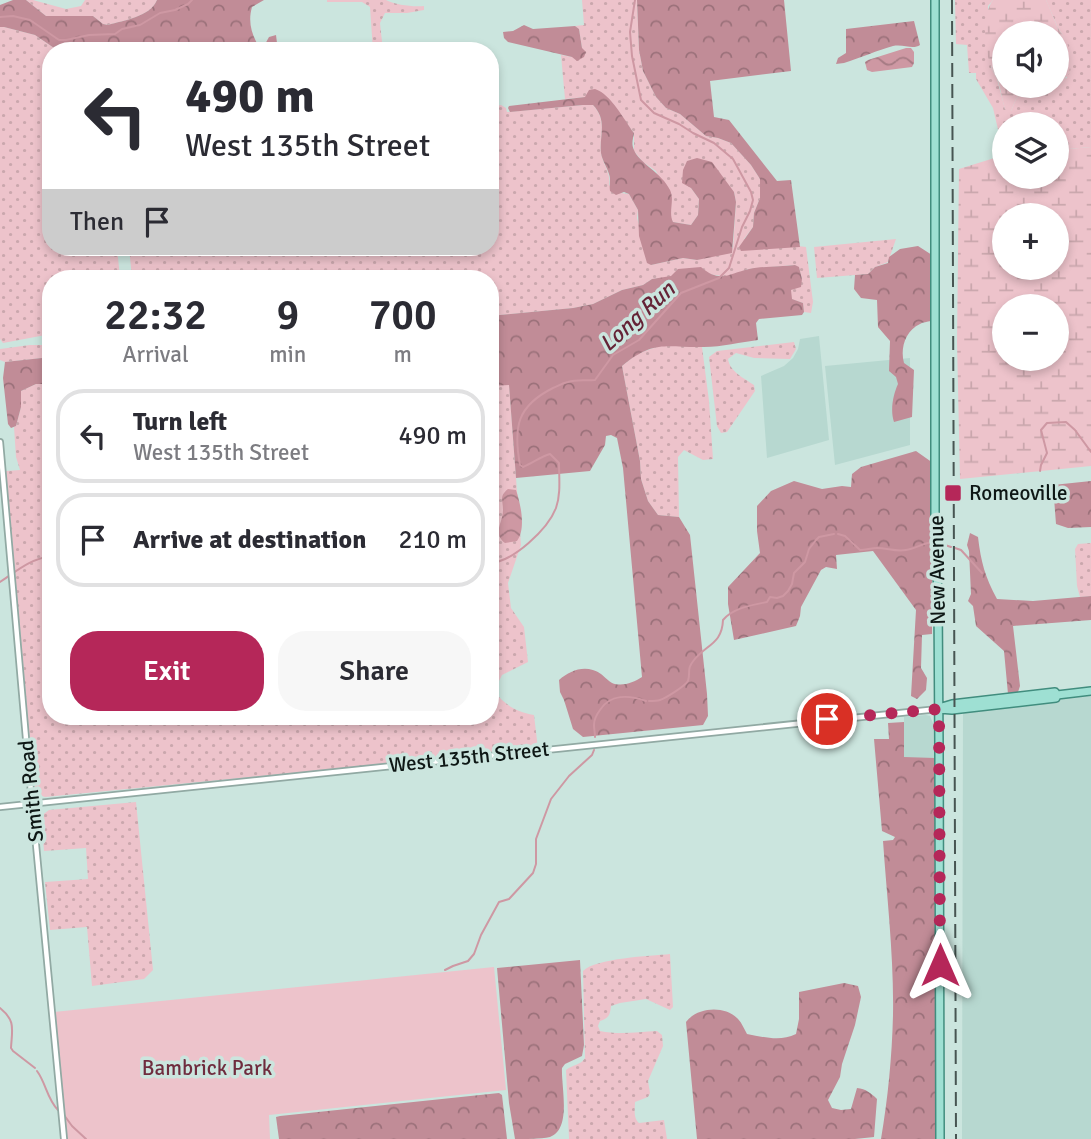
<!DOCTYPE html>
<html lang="en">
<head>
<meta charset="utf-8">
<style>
  :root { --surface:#fff; --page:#f7f7f7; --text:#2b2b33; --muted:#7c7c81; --line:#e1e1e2; --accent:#b52759 }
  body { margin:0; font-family:Signika,sans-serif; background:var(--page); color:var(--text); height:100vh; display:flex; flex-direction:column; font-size:26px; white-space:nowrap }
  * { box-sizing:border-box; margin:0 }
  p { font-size:23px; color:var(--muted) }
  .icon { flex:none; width:38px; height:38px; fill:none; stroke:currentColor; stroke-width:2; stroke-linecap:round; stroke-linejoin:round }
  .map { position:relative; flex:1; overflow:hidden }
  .drawer { position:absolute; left:42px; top:270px; width:457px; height:455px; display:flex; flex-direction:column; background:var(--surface); border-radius:28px; box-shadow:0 4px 10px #0003 }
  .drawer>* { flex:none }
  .top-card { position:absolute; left:42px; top:42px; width:457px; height:214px; border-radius:28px; box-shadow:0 4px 10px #0003; background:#fff; color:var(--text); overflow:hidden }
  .controls { position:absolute; left:992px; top:21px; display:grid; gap:14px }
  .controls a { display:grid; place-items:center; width:77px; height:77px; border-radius:50%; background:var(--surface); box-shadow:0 4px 10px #0003; font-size:35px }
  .pin { position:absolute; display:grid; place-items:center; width:60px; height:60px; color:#fff; margin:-30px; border:4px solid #fff; border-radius:50%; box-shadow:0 2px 7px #0007 }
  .me { position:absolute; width:77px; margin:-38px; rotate:0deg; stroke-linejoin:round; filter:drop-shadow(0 0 5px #0008) }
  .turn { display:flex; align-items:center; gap:24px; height:147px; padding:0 28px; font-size:32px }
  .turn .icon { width:91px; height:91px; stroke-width:2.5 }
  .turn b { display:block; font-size:49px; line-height:60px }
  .then { display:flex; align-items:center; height:66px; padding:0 28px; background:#0003; gap:14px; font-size:26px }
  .eta { display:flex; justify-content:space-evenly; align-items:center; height:119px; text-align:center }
  .eta b { font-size:42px; font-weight:600; line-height:49px }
  .button { display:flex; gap:14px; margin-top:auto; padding:14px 28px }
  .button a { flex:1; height:80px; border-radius:28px; background:var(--accent); color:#fff; font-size:28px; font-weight:600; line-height:80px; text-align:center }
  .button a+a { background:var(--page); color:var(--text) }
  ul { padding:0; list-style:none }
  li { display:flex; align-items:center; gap:21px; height:94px; margin:0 14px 10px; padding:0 14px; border:4px solid var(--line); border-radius:28px }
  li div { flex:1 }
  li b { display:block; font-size:26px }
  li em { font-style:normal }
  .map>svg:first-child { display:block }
  .built { fill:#b7d8d0 }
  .grass { fill:url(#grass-dots) }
  .forest { fill:url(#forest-crowns) }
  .wetland { fill:url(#wetland-marsh); fill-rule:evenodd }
  .park { fill:#edc3cb }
  .water { fill:url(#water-waves) }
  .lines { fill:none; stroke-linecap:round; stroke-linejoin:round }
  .stream { stroke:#ce98a3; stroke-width:2 }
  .minor-casing { stroke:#91a9a3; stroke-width:8 }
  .major-casing { stroke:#418d7e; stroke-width:10 }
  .minor { stroke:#fff; stroke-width:4.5 }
  .major { stroke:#9ee0d3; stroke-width:7 }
  .rail { stroke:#475552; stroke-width:2; stroke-dasharray:14 7; stroke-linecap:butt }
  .route { stroke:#b52759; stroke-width:12; stroke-dasharray:0 21.6 }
  .poi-dot { fill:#b52759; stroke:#cbe5de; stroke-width:2.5 }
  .labels { text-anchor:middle; stroke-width:7; stroke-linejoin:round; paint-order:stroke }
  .poi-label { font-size:21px; fill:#0e1715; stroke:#cbe5de; text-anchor:start }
  .street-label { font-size:21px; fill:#0e1715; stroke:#cbe5de }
  .park-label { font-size:21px; fill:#6f2c3e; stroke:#cbe5de }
  .water-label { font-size:23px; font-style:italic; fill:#652336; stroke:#cbe5de }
</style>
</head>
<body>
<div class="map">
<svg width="1091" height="1139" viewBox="0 0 1091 1139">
  <defs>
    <pattern id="grass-dots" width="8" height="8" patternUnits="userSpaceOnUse" patternTransform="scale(1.75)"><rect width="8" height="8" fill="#edc3cb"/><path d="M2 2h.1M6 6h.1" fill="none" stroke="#caa7ad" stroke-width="1.8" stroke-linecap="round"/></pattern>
    <pattern id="forest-crowns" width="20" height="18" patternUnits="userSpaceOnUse" patternTransform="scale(1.75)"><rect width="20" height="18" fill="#c18c97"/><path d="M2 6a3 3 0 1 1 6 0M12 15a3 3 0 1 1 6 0" fill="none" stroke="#9b717a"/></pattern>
    <pattern id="wetland-marsh" width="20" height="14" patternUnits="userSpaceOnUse" patternTransform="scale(1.75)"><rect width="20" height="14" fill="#edc3cb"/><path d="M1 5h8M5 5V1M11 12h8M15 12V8" fill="none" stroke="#caa7ad"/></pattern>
    <pattern id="water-waves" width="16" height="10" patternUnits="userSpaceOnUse" patternTransform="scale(1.75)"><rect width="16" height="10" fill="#ce98a3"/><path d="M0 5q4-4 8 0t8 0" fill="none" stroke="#a67b84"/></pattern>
  </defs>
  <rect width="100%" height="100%" fill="#cbe5de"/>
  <!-- built -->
  <path class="built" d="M819,336L829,440L767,458L761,376L784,366L793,358L798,349L800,339Z
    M910,358V445L835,465L825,366Z
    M1091,695V1139H962L963,711Z
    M926,715L930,716L935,728L936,758H904V717Z"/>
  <!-- grass -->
  <path class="grass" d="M26,0H33L66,9L81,6L85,0H157C150,17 124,20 108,25L103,24L93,16H46Z
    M327,0H386C396,5 412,7 424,6V10L407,13H385L380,23L383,51H373L370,7L362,2H327Z
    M582,0H637L639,50L643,71L656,97L666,108L680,114L706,136L718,138L731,143L751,165L760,179V198L754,213L753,227L744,239L806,247L813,302L811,313L804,312L803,303L791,299V290L802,279L799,268L795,265L748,269L729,277L708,274L652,279L643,285L622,290L593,304L573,308L490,316V278H132L129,247H490V107L501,105L506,108L507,112L583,105H593C608,122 599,135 601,153C603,165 611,172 609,185L620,193L629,194L638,210L637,218L651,265L683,258L697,260L733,248L736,202L734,192L691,188L699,199L698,215L691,225L673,222L670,218L671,204L656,171L643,162L634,151V133L628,125L586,97L565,99L561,55L572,57L582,48L579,29L575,26L584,25Z
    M955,0H993L988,6L991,67L997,79L1005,109L1011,111L1016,99L1029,86H1057V79L1067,78L1065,39L1058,28L1046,0H1091V147L1057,150V124H1004V155L993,108L976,79V73H969L967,45L956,44Z
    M0,27H4L35,35L57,50L63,49L69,44L81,45L91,50L168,43V51H51V247H117L120,278H51V334L3,343L0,339Z
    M896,239L888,262L875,267L868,274L817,278L814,247Z
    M51,337V357L5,362L0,360V349L30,345H46V338Z
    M794,342L796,349L790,359L754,358L736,353L728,359C730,372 744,378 754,385L755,391L727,432L721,433L717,426L709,357L717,351Z
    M662,345L702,347L709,401L713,459L703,460L684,450L678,457L679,517L658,515L648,501L641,479L640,461L622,366L637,354Z
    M36,384H51V716H490V386L509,384L521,545L508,583L511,608L524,627L528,662L502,675L494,691C506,706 515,711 534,715L538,749L45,797C34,794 35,784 33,775L6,471L20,470L16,457L14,427L16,426L21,407V391Z
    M1091,543V596L1080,597L1077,586L1075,549L1078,544Z
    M136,802L153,970L144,979L92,986L87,927L50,930L45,882L88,879L86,848L44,851L41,816L49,810Z
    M670,954L673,1007L670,1010L646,999L620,1003L611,1006C610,1015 609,1018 600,1021L598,1026L600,1031C618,1035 639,1032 657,1031L662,1035L663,1046L648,1081L650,1093L648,1097L635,1102C635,1109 633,1118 639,1123L664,1120L667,1139H569L566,1070C572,1065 581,1065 585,1058L583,971C596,958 650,956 670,954Z"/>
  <!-- forest -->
  <path class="forest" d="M13,0H26L46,16H93L103,24L108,25C124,20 150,17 157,0H264L252,7C248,21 251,33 258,45L264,46L269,37L276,35L278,51H168V43L90,50L81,45L69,44L63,49L57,50L35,35L4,27H0V5Z
    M637,0H784L791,71L710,81L714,117L729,120L777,181L791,180L800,247L741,251L739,247L753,227L754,213L760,198V179L751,165L731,143L718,138L706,136L680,114L666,108L656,97L643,71L639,50Z
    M914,21L920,45C913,50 904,44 893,46C878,50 860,58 844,63L836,64L838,58L846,53V29Z
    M524,25L533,29L575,26L579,29L582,48L586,52L584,57L577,61L572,57L508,42L504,38L503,32L513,31Z
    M595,89C611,94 624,120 634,133C633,139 631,144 634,150C639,163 662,173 670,190C675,200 668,212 673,222L691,225L698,215L699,199L691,188L682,183L683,170L687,161L697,158L712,162L734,192L736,202L732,253L697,260L683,258L651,265L647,263L639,236L638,210L629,194L624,192L616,195L610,191C609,185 611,179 609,174C607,167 602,160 601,153C599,135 608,121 593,105H583L510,112L508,108L509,106L585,97L589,90Z
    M918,246L932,255L931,321C927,322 923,322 920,324C905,331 900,349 904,363L914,370L912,417L894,422C890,410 893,395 898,384L896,377L889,371L890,341L878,327L877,300L861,298L854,289L855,275L868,274L875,267L888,263L889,257L900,249Z
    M795,265L799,267L802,279L801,287L791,290L792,299L803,303L804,312L802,315L759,319L756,323L758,340C741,342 722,347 704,347C666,348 655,339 622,366L640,461L641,479L648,501L658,515L679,517L690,535L707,694L708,716L703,725L583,737L573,729L564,700L560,692L559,680C571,670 586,664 601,674C605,677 610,683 615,684C625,686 634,682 642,677L623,468L617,438L611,435L606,436L605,445L590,471L516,478L509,385L490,386V316L573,308L593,304L622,290L643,285L652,279L671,276L678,269L701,267C720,284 730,273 749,269C763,266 780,267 795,265Z
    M51,357V384H36L21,391V407L16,426L11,428L8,424L3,378L5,362Z
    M916,451L933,463L932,634L922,635L921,668L927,678L926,690L917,699L911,696L916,610L873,551L836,555L837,569L826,567L821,570L801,607L800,616L796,626L734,640L728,604V587L760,553L757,531V506L771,491L794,481L822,489L842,486L851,487L852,474L861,467Z
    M1091,481V527L1068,528L1056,524L1053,485Z
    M970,533L978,537C981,562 985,577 997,599L1033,601L1091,596V620L1013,626L1020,686L1018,692L1008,694L1004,651L976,626L973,606L968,601L971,594L969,551L967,545Z
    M904,722V757L935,758L936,1139H881C888,1098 892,1056 893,1015C894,957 887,899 883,841L893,840L895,837L882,831L874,739H889L888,723Z
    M580,960L584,1045L582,1056L565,1064L562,1068C561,1087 572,1129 550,1137C540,1139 526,1139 515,1139L509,1103L497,968Z
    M844,983L858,986L861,997L855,1025L842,1064L840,1077L828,1100L832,1108L841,1110L851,1109L857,1088C866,1089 871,1093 877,1099L874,1137L855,1139H697L686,1022C697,1007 725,1005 738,1019C742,1023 744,1029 747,1034C764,1037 780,1042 796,1034L799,1019V992Z
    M499,1093L502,1095L507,1139H279L276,1117L280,1116Z"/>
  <!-- wetland -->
  <path class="wetland" d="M993,0H1046C1050,8 1053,17 1057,26C1059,31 1063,35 1066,40C1071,52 1078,81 1057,79V33H1004V86H1029L1016,99L1011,111H1007L1005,109C1002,100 1001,90 998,81C996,76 993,71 991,66C984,50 982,14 993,0Z
    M1091,147V466L960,479L957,342L959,169L1004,155V177H1057V150ZM1004,215H1057V268H1004ZM1004,306H1057V359H1004Z"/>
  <!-- park -->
  <path class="park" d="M494,967L506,1090L269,1115L270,1139H67L54,1012Z"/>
  <!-- water -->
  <path class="water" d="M906,48H911L914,52V63L912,67L872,72L867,70L865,62L868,60Z
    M508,489L516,490C521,505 526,529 517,541L505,543C492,533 503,523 503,510C503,500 499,496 508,489Z"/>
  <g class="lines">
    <!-- stream -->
    <path class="stream" d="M0,17L13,16L30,20L59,40H66L89,35L115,34L122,29L140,25L160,13L175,10L188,4L192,0
      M1040,471L1041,465L1047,453L1041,430L1047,423L1066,422L1075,430L1091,452
      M838,534L845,536L860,550C866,550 871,548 877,548C887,548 896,552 906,550C915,549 923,543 933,542
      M939,543L951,547
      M955,548L961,550L982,573
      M490,563C513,562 548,529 556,508C561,494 559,478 559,463L550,454C540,457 533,463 523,467L520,465C513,427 517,406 553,388C558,386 562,383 568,382C577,379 586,381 595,380L613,355L639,340L681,293L719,278L729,268L742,227L750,211L753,200L751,192L733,159L714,143L693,133L679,124L654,113L641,100L632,56L630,32L635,0
      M0,582C17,571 30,559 51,556
      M649,701C653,701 657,701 660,700C666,698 685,686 688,681C691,671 686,670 694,660C707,644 722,644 723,620C733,608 752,605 767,602L770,597L777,598L783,596L788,591L792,584L794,573L805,562L809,549L816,540L819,537L834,534
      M595,737C595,733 594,729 594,725C594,720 597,714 600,710C610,694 629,695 646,701
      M445,970L453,966L468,961L474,954L481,935L499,902L509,899L533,873L536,864V839L551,799L569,776L592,755L594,750
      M0,1008C16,1021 12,1029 11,1048L13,1051L35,1068
      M37,1071C46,1083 47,1099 58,1110
      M64,1115L72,1126L86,1139"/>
    <defs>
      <path id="minor" d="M0,442L27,750L64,1139
        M0,807L938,709"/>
      <path id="major" d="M935,0V514L938,597L939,749L940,1139
        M942,707L952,704L1055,692L1057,695
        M939,709L952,710L1056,698L1057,695L1091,691"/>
    </defs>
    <!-- minor casing -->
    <use href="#minor" class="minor-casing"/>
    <!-- major casing -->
    <use href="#major" class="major-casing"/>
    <!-- minor -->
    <use href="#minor" class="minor"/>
    <!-- major -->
    <use href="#major" class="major"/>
    <!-- rail -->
    <path class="rail" d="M952,0L956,1139"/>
  </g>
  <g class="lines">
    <!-- route -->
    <path class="route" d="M827,719L939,709L940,965"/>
  </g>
  <!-- markers -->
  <rect class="poi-dot" x="944" y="484" width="18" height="18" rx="3.5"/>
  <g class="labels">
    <!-- poi labels -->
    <g class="poi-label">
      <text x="969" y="500">Romeoville</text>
    </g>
    <!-- street labels -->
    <g class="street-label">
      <text transform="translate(937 570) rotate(-91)" y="7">New Avenue</text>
      <text transform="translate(469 757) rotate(-6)" y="7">West 135th Street</text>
      <text transform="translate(31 791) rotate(-96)" y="7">Smith Road</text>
    </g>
    <!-- park labels -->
    <g class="park-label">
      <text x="207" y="1075">Bambrick Park</text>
    </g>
    <!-- water labels -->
    <g class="water-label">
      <text transform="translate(637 316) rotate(-42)" y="8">Long Run</text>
    </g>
  </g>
</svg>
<div class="controls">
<a><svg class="icon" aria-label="sound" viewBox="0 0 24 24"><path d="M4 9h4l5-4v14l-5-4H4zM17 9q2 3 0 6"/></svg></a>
<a><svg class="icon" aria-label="layers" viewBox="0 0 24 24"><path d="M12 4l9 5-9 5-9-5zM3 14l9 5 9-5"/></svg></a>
<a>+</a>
<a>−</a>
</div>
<div class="pin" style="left:827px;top:719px;background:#d93025"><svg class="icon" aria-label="arrive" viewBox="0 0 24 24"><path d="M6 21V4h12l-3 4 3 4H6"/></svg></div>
<svg class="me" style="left:940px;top:965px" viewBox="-20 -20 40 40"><path d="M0-17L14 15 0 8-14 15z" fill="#b52759" stroke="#fff" stroke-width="4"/></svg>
<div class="top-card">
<div class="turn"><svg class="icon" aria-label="left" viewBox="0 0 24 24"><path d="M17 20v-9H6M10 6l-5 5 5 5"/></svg><div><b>490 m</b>West 135th Street</div></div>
<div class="then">Then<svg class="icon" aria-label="arrive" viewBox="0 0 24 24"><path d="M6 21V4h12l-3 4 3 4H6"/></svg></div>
</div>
<section class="drawer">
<div class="eta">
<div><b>22:32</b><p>Arrival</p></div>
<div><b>9</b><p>min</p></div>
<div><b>700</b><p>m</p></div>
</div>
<ul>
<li><svg class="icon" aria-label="left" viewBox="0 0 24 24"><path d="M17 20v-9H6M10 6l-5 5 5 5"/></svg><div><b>Turn left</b><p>West 135th Street</p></div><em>490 m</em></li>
<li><svg class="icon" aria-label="arrive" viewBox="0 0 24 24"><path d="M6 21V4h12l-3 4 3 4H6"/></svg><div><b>Arrive at destination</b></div><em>210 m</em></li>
</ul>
<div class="button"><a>Exit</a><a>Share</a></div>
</section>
</div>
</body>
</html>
